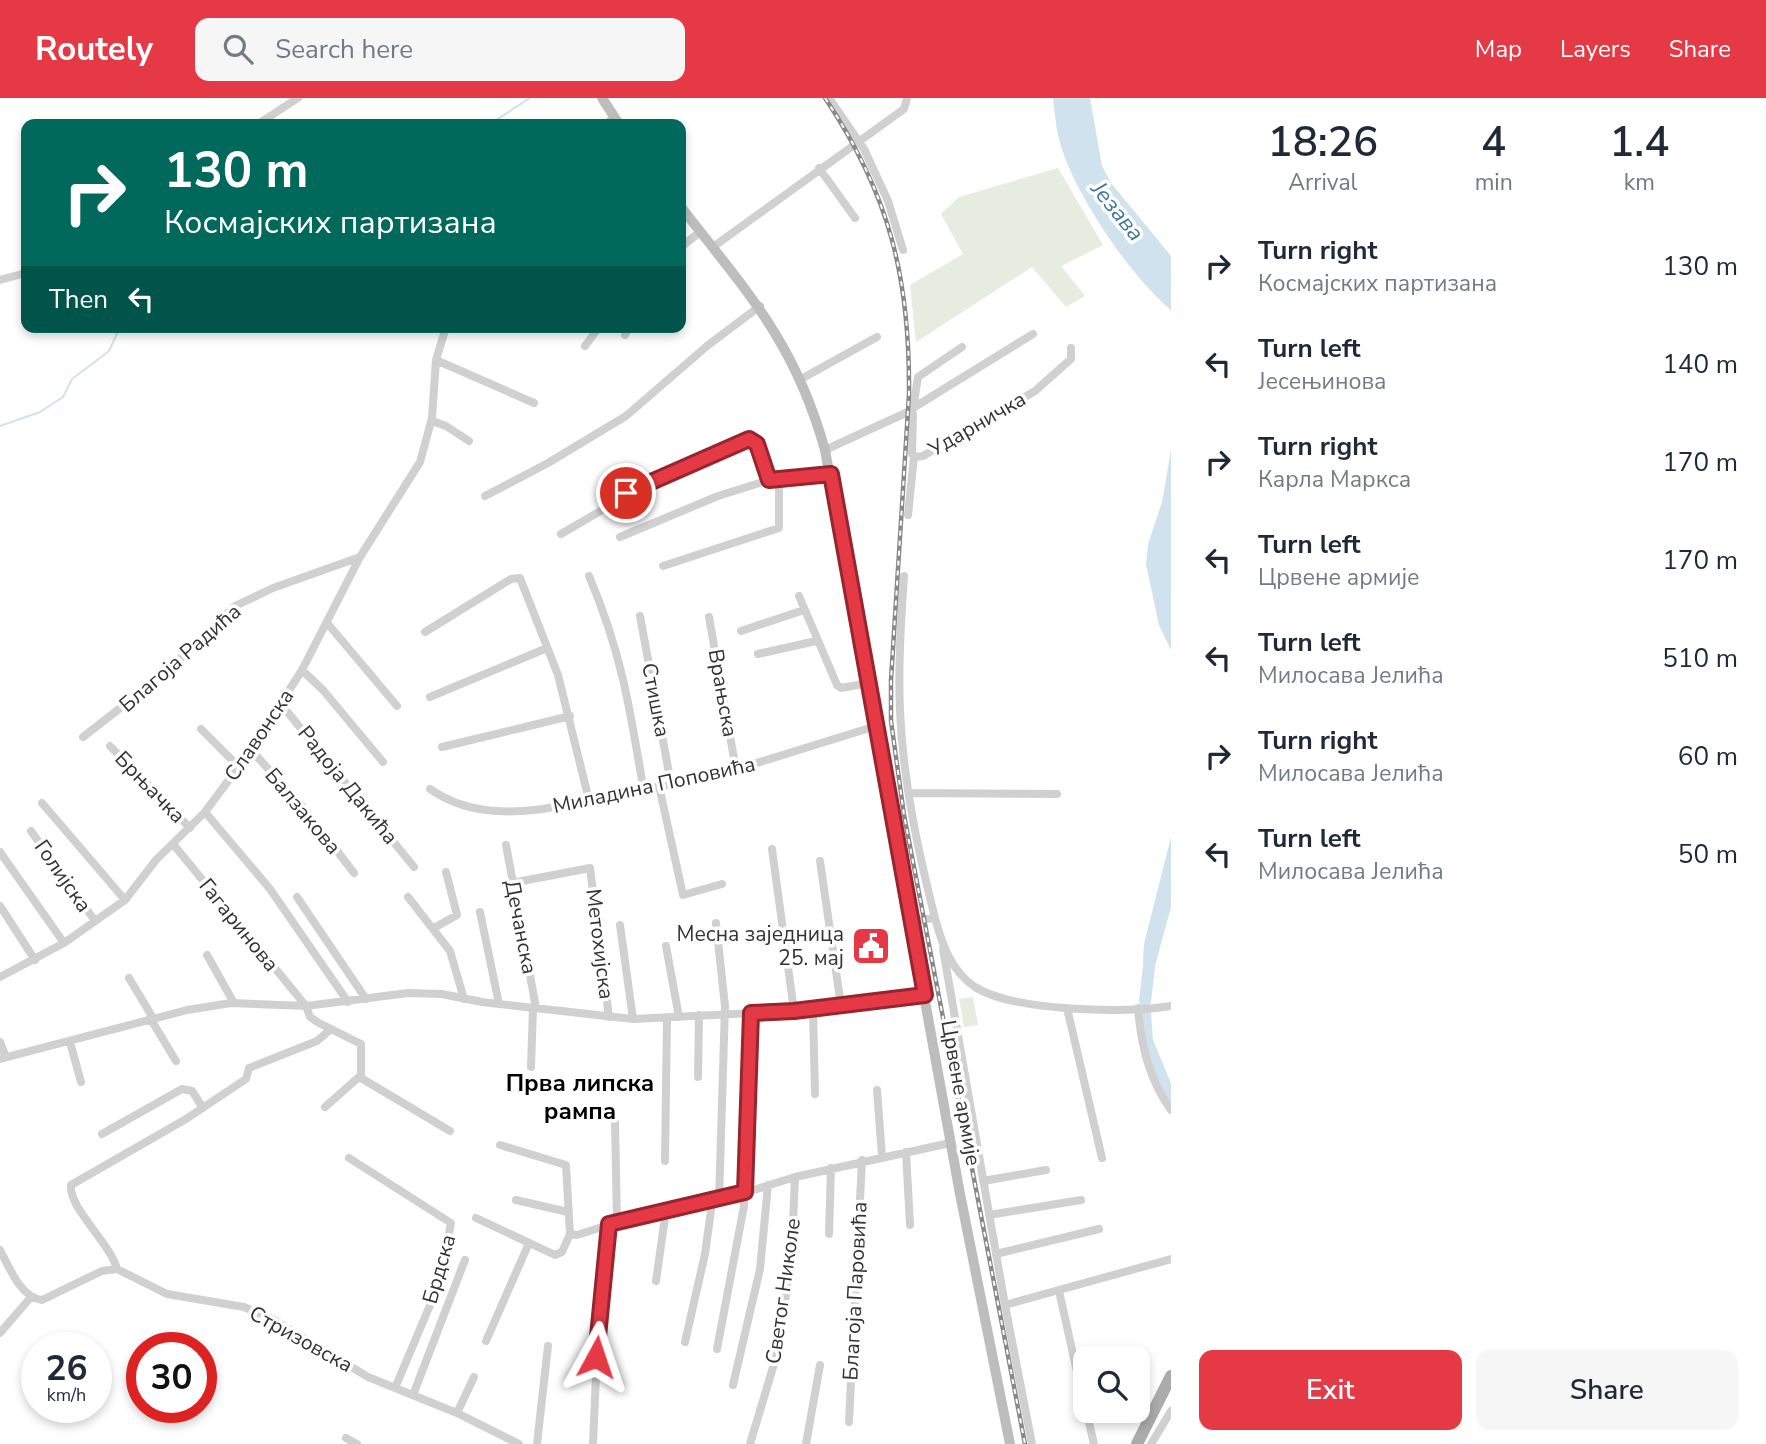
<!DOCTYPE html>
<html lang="en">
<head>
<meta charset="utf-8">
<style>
  :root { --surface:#fff; --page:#f6f6f7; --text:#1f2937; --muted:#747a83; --accent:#e63946 }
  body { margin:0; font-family:"Nunito Sans",sans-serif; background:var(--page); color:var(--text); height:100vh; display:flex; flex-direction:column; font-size:26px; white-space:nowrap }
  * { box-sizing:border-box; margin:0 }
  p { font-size:23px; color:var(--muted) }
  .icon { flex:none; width:38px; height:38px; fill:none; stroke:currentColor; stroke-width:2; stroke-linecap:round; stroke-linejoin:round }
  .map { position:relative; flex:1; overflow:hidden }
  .drawer { display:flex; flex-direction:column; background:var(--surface); width:595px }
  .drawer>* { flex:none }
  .guide { position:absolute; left:21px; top:21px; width:665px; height:214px; border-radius:14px; box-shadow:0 4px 10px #0003; background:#00695c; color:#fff; overflow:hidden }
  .fabs { position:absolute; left:1073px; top:1248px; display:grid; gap:14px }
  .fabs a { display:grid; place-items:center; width:77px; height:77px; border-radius:14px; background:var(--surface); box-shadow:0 4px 10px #0003; font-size:35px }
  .speed { position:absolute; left:21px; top:1234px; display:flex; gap:14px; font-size:35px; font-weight:700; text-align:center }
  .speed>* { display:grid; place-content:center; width:91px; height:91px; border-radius:50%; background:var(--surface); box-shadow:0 4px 10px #0003; line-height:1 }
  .speed small { font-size:18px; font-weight:400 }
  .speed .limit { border:10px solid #d22; background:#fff; color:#111 }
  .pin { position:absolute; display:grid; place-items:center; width:60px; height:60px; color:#fff; margin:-30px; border:4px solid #fff; border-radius:50%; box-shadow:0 2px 7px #0007 }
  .me { position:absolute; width:77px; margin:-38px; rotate:5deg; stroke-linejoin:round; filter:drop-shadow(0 0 5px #0008) }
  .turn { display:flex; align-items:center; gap:24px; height:147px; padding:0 28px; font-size:32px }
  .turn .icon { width:91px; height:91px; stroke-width:2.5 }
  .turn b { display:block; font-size:49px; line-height:60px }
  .then { display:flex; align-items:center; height:66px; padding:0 28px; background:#0003; gap:14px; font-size:26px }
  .eta { display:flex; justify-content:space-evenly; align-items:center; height:119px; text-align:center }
  .eta b { font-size:42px; font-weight:600; line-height:49px }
  .cta { display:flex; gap:14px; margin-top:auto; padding:14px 28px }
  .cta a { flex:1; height:80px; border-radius:14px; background:var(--accent); color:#fff; font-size:28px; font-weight:600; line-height:80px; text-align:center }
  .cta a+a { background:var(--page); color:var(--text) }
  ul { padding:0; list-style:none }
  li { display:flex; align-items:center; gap:21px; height:98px; padding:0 28px }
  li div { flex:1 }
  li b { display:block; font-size:26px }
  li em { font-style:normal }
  header { display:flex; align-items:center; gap:42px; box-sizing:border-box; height:98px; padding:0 35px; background:var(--accent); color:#fff }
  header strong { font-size:33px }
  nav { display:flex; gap:38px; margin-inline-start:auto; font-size:24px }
  .search { width:490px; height:63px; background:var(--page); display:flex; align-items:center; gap:18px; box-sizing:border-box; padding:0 24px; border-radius:14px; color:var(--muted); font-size:26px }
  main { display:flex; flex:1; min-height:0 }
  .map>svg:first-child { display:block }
  .green { fill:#e6ecdf }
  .water { fill:#cfe2ee }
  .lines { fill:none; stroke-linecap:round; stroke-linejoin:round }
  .stream { stroke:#cfe2ee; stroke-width:2 }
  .river { stroke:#cfe2ee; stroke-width:12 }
  .street { stroke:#d0d0d0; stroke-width:8 }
  .secondary { stroke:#bdbdbd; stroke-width:10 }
  .primary { stroke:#ababab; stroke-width:12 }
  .rail-casing { stroke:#888; stroke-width:4.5 }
  .rail { stroke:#fff; stroke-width:2; stroke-dasharray:5; stroke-linecap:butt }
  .route-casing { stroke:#96252e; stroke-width:18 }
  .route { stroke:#e63946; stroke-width:12 }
  .labels { text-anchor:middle; stroke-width:7; stroke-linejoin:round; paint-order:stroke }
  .street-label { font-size:21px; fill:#333; stroke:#fff }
  .poi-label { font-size:21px; fill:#333; stroke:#fff; text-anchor:end }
  .water-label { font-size:23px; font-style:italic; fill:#3f7597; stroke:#fff }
  .quarter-label { font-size:24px; font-weight:bold; fill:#000; stroke:#fff }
</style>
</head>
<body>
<header>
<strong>Routely</strong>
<div class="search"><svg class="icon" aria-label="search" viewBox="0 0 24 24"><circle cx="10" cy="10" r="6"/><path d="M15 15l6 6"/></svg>Search here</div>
<nav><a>Map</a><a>Layers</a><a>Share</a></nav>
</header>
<main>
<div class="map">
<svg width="1171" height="1346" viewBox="0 0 1171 1346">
  <rect width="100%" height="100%" fill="#fff"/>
  <!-- green -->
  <path class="green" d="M1058,70L1103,147L1061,168L1085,198L1066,209L1032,169L916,244L910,187L963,156L941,116L959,99Z
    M973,899L978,927L964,929L959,901Z"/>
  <!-- water -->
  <path class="water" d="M1053,0H1090L1102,68L1111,85L1171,158V212C1131,179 1076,98 1061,48C1056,33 1055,16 1053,0Z
    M1171,352V552L1159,527L1146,466L1148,446L1162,404Z
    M1171,739V809L1155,868L1143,863L1144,846Z"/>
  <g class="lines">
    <!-- stream -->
    <path class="stream" d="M490,26L530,0
      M0,328L40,314L63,299L72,281L109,253L120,229"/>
    <!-- river -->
    <path class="river" d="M1145,903L1151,851
      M1145,914L1147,943L1171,1001"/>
    <!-- street -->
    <path class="street" d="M829,0L864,51L888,103L903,152
      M258,26L298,0
      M606,26L615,19
      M819,70L855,120
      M681,149L700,134
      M713,149L904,11L907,0
      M0,182L26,175
      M625,237L630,229
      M585,248L599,229
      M436,262L534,305
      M801,281L877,239
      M913,310L1033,236
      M913,311L918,279L962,249
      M432,323L446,328L469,343
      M825,352L910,313L913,316L912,356L916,359L923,358L1035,293L1071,261V250
      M485,398L548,365L626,318L707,248L760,208
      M908,417L914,358
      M561,436L621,401L630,392L749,341L757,346L769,382L831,376
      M620,439L718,398L769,382
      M663,468L779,430V383
      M589,478C621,553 630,610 643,689
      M904,478C901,522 898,568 900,613C903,683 918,753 935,820
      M799,498L837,587L841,590L869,585
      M640,518L671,686
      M709,519L736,672
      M328,526L397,608
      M741,533L804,512
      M425,534L511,481L520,480L558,577L589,702
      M758,556L816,543
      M302,572L323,592L383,664
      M430,599L547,550
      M281,606L414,769
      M201,631L239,669
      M83,639L164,576L235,508L273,490L360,459
      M110,648L190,730
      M442,649L570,618
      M251,652L304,710L354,775
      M659,688L683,797L722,786
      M430,691C464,715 504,716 543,711L715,678L876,628
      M909,695L1057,696
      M42,705L125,802
      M205,714L270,791L348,904
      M31,733L95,823
      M173,746L306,908L310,919L319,925L361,946V980L450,1033
      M506,747L536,910
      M772,751L794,913
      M0,754L64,845
      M820,763L841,908
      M512,785L590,770L609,919
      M297,799L366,901
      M408,799L450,853L464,901
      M0,808L35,862
      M480,814L499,906
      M911,823L935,820C942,846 951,873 975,889C1013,913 1126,916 1171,908
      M716,825L725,908L719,1102
      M620,827L633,921
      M434,830L457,817L446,774
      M666,848L679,919
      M943,851L1005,1207L1171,1161
      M207,857L234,905
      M0,879L64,845L125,802L156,762L205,714L251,652L302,572L360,459L420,364L432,320L436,262L446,229
      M129,880L153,920
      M1067,910L1102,1060
      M1138,910C1141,947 1149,981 1171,1012
      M813,911L815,996
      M150,920L176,963
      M0,944L6,959
      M70,944L81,984
      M0,961L187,912L231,905L306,908L408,895L442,896L482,904L633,921L794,913L924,897
      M531,969L533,910
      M698,979L699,917
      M877,992L882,1058
      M325,1009L360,978
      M615,1024L617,1124
      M102,1036L182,991L192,993L203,1010
      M906,1054L910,1127
      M349,1060L451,1125L439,1186L395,1290
      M665,1063L667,920
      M983,1083L1046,1072
      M516,1102L568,1114
      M989,1117L1081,1102
      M476,1120L555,1157L562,1154L570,1136L566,1067L500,1047
      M570,1136L577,1137L640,1117L712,1105L795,1079L950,1045
      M829,1136L831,1070
      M0,1152C9,1169 21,1200 42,1202L102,1173L117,1171L167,1196L244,1209L272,1221L368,1279L457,1315L519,1346
      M996,1156L1099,1131
      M117,1171C111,1146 68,1109 71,1087L186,1021L246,981L249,970L317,943L331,931
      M656,1183L666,1112
      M1059,1193L1085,1310
      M1005,1207L1032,1346
      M0,1235L31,1199
      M486,1243L529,1145
      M685,1244L705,1156L712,1105
      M717,1251L744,1108L751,915
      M733,1287L760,1171L768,1087
      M413,1297L465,1162
      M1086,1312L1094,1346
      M457,1315L474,1279
      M849,1324L862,1062
      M346,1340L357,1346
      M537,1346L548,1248
      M593,1346L598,1232L609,1126
      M750,1346L780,1246L792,1147L795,1079
      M806,1346L820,1267
      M1151,1346L1171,1313"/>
    <!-- secondary -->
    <path class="secondary" d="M602,0L619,26
      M681,109C747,194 795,244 825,352L960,1096L1010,1346"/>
    <!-- primary -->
    <path class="primary" d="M1137,1346L1171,1278"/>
    <defs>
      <path id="rail" d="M825,0C890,97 910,181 909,296L891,582V623L904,717L1025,1346"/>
    </defs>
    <!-- rail casing -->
    <use href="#rail" class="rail-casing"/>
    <!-- rail -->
    <use href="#rail" class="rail"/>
  </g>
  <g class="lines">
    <defs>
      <path id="route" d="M596,1259L609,1126L745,1094L751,915L794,913L925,897L831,376L769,382L757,346L749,341L626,395"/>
    </defs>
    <!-- route casing -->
    <use href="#route" class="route-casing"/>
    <!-- route -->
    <use href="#route" class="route"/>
  </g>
  <!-- icons -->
  <defs>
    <symbol id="civic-square" viewBox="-11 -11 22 22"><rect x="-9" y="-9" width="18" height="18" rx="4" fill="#e63946" stroke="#fff"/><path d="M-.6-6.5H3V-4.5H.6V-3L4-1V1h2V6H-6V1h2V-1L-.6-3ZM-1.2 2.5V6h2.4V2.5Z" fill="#fff"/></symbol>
  </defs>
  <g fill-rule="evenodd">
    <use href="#civic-square" x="849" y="826" width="44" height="44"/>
  </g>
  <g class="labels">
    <!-- street labels -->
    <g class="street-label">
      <text transform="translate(977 326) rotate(-30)" y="7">Ударничка</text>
      <text transform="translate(180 560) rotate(-41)" y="7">Благоја Радића</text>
      <text transform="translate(723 595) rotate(80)" y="7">Врањска</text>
      <text transform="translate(656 602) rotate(79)" y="7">Стишка</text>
      <text transform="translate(259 637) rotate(-56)" y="7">Славонска</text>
      <text transform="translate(348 687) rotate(51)" y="7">Радоја Дакића</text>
      <text transform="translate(654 687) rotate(-12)" y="7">Миладина Поповића</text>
      <text transform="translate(150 689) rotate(46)" y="7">Брњачка</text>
      <text transform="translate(303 713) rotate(50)" y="7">Балзакова</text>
      <text transform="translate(63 778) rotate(55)" y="7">Голијска</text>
      <text transform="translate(239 827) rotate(51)" y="7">Гагаринова</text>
      <text transform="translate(521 829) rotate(79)" y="7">Дечанска</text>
      <text transform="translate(600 846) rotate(83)" y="7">Метохијска</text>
      <text transform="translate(961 995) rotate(80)" y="7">Црвене армије</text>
      <text transform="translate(439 1171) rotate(-74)" y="7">Брдска</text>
      <text transform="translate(783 1193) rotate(-82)" y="7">Светог Николе</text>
      <text transform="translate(855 1193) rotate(-87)" y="7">Благоја Паровића</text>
      <text transform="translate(301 1241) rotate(29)" y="7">Стризовска</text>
    </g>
    <!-- poi labels -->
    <g class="poi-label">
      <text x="844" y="843">Месна заједница<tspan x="844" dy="24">25. мај</tspan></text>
    </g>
    <!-- water labels -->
    <g class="water-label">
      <text transform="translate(1118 113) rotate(51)" y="8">Језава</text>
    </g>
    <!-- quarter labels -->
    <g class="quarter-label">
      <text x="580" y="993">Прва липска<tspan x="580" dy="28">рампа</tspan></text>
    </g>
  </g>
</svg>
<div class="fabs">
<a><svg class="icon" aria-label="search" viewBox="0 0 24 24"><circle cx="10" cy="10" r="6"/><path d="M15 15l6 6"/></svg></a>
</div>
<div class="speed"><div>26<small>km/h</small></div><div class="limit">30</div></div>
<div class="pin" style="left:626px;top:395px;background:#d93025"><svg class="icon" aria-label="arrive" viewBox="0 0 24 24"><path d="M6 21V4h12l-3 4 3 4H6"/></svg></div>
<svg class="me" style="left:596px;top:1259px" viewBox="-20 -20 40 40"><path d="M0-17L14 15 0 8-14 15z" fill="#e63946" stroke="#fff" stroke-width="4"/></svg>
<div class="guide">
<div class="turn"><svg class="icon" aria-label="right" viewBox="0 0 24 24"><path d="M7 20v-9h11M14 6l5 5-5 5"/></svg><div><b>130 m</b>Космајских партизана</div></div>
<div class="then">Then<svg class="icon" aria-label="left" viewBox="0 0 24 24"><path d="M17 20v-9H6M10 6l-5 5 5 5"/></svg></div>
</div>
</div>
<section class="drawer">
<div class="eta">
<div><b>18:26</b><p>Arrival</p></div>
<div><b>4</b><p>min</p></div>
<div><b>1.4</b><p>km</p></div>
</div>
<ul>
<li><svg class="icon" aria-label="right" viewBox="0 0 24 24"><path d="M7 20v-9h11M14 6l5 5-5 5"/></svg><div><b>Turn right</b><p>Космајских партизана</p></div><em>130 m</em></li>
<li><svg class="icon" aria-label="left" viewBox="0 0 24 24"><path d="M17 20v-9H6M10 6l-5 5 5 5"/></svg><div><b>Turn left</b><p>Јесењинова</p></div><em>140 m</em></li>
<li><svg class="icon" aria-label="right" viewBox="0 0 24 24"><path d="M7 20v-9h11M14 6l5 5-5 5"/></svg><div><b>Turn right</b><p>Карла Маркса</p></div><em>170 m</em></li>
<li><svg class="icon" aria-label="left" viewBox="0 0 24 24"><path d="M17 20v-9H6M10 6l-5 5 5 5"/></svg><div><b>Turn left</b><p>Црвене армије</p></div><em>170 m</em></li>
<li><svg class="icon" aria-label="left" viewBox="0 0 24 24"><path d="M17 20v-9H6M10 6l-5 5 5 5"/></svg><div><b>Turn left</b><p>Милосава Јелића</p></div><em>510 m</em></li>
<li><svg class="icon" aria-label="right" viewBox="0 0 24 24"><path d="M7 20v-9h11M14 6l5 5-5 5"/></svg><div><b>Turn right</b><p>Милосава Јелића</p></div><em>60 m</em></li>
<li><svg class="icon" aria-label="left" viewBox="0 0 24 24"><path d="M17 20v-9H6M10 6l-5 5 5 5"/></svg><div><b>Turn left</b><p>Милосава Јелића</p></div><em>50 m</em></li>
</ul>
<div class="cta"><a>Exit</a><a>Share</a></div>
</section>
</main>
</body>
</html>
